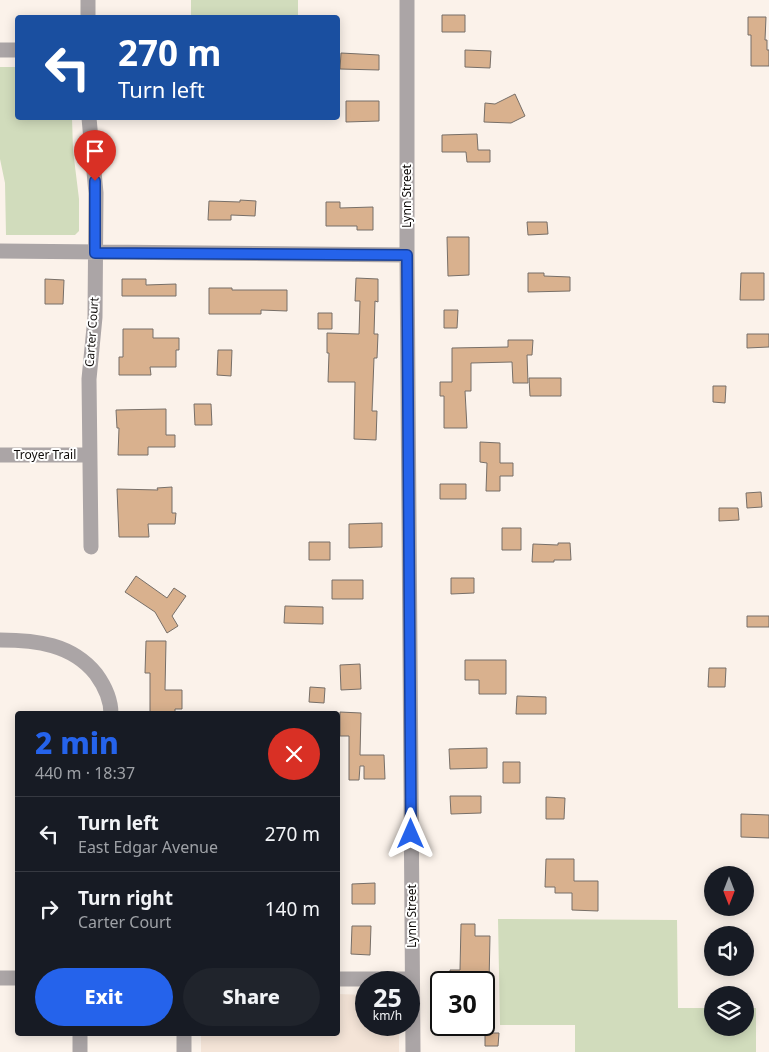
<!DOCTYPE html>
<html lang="en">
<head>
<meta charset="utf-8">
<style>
  :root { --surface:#171b24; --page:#20242c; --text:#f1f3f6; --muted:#9ea1a6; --line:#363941; --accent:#2563eb }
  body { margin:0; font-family:"Noto Sans",sans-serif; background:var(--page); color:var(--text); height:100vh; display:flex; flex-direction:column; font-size:19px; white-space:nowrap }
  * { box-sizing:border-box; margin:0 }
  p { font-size:16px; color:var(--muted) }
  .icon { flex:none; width:28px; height:28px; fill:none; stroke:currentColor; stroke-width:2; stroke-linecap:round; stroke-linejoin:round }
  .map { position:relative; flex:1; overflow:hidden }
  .side { position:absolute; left:15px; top:711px; width:325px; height:325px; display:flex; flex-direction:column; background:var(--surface); border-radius:5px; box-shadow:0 2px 12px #0003 }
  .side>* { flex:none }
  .hud { position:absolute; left:15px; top:15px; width:325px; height:105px; border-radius:5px; box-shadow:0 2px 12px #0003; background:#1a4fa0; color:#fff; overflow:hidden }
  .needle { width:32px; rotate:180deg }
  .controls { position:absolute; left:704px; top:866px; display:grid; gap:10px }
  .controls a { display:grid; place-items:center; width:50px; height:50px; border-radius:50%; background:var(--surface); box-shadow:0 2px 12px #0003; font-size:25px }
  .speed { position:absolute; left:355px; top:971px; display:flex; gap:10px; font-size:25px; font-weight:700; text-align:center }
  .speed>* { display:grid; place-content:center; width:65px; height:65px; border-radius:50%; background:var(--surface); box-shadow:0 2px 12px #0003; line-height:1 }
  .speed small { font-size:12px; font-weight:400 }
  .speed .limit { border:2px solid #111; border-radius:8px; background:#fff; color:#111 }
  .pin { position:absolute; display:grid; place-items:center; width:42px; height:42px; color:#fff; margin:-51px -21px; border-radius:50% 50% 50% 0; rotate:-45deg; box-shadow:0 0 5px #0007 }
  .pin .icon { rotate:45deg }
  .me { position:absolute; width:55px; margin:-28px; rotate:0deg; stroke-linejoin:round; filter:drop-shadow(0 0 4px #0008) }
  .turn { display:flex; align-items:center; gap:18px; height:105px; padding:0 20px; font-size:22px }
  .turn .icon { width:65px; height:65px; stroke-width:2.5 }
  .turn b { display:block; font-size:35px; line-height:42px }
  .round { display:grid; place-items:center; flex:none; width:52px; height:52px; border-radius:26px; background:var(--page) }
  .summary { display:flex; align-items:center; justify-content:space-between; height:85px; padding:0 20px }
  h1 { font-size:30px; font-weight:800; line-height:38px; color:var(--accent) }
  .action { display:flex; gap:10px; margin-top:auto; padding:10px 20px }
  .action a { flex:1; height:58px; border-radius:30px; background:var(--accent); color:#fff; font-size:20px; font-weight:800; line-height:58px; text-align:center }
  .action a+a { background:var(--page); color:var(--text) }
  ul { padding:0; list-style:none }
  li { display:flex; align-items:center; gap:15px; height:75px; padding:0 20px; border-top:1px solid var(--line) }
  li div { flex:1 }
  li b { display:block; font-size:19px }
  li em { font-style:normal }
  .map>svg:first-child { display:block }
  .built { fill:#f4e4d7 }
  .green { fill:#d1dcbc }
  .building { fill:#d9b18e; stroke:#776f68 }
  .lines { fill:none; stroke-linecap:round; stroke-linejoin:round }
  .minor { stroke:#aba5a6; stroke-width:15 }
  .route-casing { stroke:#184099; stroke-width:12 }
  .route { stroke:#2563eb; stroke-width:9 }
  .labels { text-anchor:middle; stroke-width:4; stroke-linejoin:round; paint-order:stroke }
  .street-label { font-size:12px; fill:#0e0b09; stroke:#fff }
</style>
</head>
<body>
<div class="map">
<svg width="769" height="1052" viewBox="0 0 769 1052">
  <rect width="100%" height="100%" fill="#fbf2ea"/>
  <!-- built -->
  <path class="built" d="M338,994L366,995V1025H399V1052H201V1034H338Z"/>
  <!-- green -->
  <path class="green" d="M191,0H298V17H191Z
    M0,67H17L18,118H72L73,150L79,199V231L75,235H6L5,183L0,159Z
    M498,919L677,920L678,1008H712V1028H745V1008H756V1052H575V1025H500Z"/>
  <!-- building -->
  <path class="building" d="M442,15H465V32H442Z
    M748,17H766L765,40H767V50H769V66H751V35H748Z
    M465,50L491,51L490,68L465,67Z
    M341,53L379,55V70L340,69Z
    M515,94L525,116L511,123L484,122L485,103L495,104Z
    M346,101H379V121L346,122Z
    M477,134L478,150H490V162H467L466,152H442V135Z
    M240,200L256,201L255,216L231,215V220H208L209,201L240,202Z
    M326,202H340V208L373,207V230H357V226H326Z
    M527,222H547L548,234L528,235Z
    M447,237H469V275L448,276Z
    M528,273H544V276L570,277V291L528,292Z
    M741,273H764V300H740Z
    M356,278L378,279V302L375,301L374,334H378L377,358H374L372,411H377L376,440L354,439L355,382H328L329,353H327V333L359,334L360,301H355Z
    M45,279L64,280L63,304H45Z
    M122,279H146V285L176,284V296H122Z
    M209,288H232V290H287V311L261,310V314H209Z
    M444,310H458L457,328H444Z
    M318,313H332V329H318Z
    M123,329H153V338H179V350H176V367H150L151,375H119V357H123Z
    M747,334H769V347L747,348Z
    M508,340H533L532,355H527L528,383H513L512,362L471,363V391H465L467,428H444V396H440V382H452V348L508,347Z
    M218,350H232L231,376L217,375Z
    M529,378H561V396H530Z
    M713,386H726L725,403L713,402Z
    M194,404H211L212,425H195Z
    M166,409V435H175V447H148V455H118L119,428H117L116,410Z
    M480,442L500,443V463H513V476H500V491H486L487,463L480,462Z
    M440,484H466V499H440Z
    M172,487V513H176L175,524H148L149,537H119L117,489L158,490L157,488Z
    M761,492L762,507L747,508L746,493Z
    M719,508H738L739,520L719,521Z
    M382,523V547L349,548V524Z
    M502,528H521V550H502Z
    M309,542H330V560H309Z
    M558,543H570L571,560H554V562H532L533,544L558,545Z
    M136,576L167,598L174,588L186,596L172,616L178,626L167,633L155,612L125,592Z
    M451,578H474V593L451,594Z
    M332,580H363V599H332Z
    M285,606L323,607V624L284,623Z
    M747,616H769V627H747Z
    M146,641H166L165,690H182V709H175V714H150V673H145Z
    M465,660H506V694H479V680H465Z
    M360,664L361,689L341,690L340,665Z
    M709,668H726L725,687H708Z
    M310,687L325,688L324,703L309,702Z
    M517,696L546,697V714H516Z
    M340,712L361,713L360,755H384L385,779H364V766H360L359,780H349V736H340Z
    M487,748V768L450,769L449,749Z
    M503,762H520V783H503Z
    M450,796H481V813L451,814Z
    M546,797L565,798L564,819H546Z
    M741,814L769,815V838L741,837Z
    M546,859H574V881H598V911L572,910V893H555V887H545Z
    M375,883V904H352V884Z
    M461,924H475V936H490L489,982H451L450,970H460Z
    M352,926H371L370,955L351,954Z
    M485,1033H499L498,1046H485Z"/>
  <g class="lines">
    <!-- minor -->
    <path class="minor" d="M88,0V18
      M407,0V255L413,1052
      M0,50H18
      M89,118L96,193L95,317L89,379L91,547
      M0,251L407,255
      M0,455H89
      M0,640C36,640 72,644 96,674C104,685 111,700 111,714
      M0,978H18
      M338,979H412
      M80,1034V1052
      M184,1034V1052"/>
  </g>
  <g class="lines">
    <defs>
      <path id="route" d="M95,181V253L407,255L411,834"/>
    </defs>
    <!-- route casing -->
    <use href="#route" class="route-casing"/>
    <!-- route -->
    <use href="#route" class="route"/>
  </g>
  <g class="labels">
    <!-- street labels -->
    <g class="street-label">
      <text transform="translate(407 196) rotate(-90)" y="4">Lynn Street</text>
      <text transform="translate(92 332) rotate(-86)" y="4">Carter Court</text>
      <text x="45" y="459">Troyer Trail</text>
      <text transform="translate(412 916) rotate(-90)" y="4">Lynn Street</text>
    </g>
  </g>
</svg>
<div class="controls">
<a><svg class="needle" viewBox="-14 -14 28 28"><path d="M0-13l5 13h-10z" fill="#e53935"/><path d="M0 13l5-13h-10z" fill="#9ea1a6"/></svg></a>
<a><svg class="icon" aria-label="sound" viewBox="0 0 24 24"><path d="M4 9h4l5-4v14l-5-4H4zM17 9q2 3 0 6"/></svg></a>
<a><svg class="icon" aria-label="layers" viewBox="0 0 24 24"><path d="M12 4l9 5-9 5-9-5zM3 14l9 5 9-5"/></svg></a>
</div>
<div class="speed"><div>25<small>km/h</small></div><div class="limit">30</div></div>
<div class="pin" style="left:95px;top:181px;background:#d93025"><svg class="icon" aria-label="arrive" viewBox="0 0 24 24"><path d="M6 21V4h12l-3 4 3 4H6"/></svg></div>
<svg class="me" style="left:411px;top:834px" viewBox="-20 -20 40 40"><path d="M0-17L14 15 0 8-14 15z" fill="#2563eb" stroke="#fff" stroke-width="4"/></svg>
<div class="hud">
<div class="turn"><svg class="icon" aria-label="left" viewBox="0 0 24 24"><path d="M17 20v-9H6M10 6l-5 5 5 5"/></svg><div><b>270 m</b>Turn left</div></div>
</div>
<section class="side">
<div class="summary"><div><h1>2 min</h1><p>440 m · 18:37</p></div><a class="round" style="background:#d93025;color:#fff"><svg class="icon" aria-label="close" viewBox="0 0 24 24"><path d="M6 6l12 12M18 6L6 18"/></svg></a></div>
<ul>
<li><svg class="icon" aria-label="left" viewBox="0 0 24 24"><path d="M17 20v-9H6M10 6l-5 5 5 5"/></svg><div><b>Turn left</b><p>East Edgar Avenue</p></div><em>270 m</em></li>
<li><svg class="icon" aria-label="right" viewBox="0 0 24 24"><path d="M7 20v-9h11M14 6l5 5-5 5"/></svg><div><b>Turn right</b><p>Carter Court</p></div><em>140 m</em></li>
</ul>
<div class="action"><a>Exit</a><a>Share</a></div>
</section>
</div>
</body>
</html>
